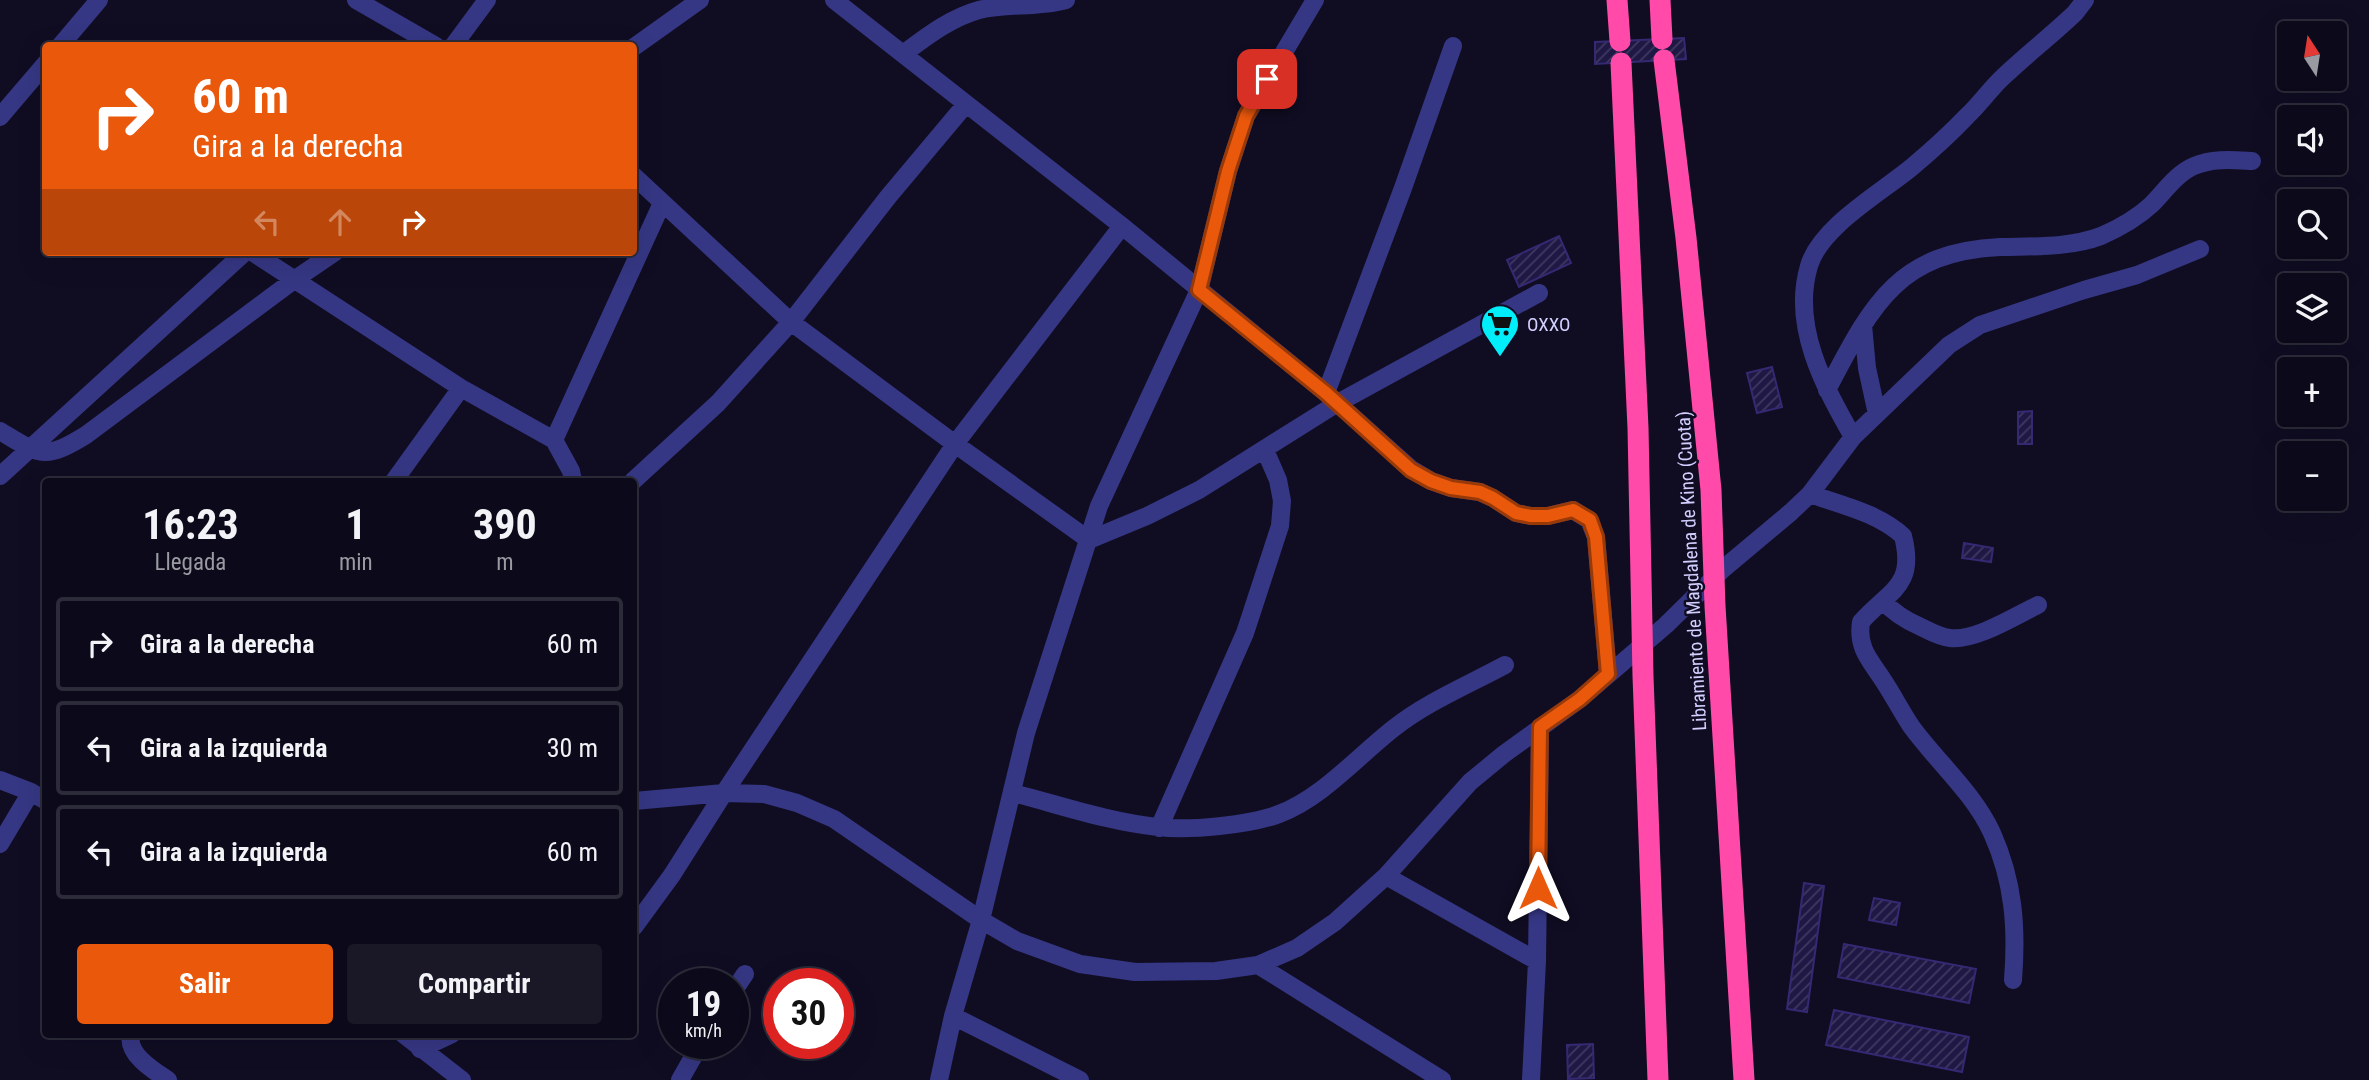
<!DOCTYPE html>
<html lang="es">
<head>
<meta charset="utf-8">
<style>
  :root { --surface:#0c0a1a; --page:#1a1827; --text:#f1f3f6; --muted:#9a9aa2; --line:#2c2b39; --accent:#ea580c }
  body { margin:0; font-family:"Roboto Condensed",sans-serif; background:var(--page); color:var(--text); height:100vh; display:flex; flex-direction:column; font-size:26px; white-space:nowrap }
  * { box-sizing:border-box; margin:0 }
  p { font-size:23px; color:var(--muted) }
  .icon { flex:none; width:38px; height:38px; fill:none; stroke:currentColor; stroke-width:2; stroke-linecap:round; stroke-linejoin:round }
  .map { position:relative; flex:1; overflow:hidden }
  .drawer { position:absolute; left:42px; top:478px; width:595px; height:560px; display:flex; flex-direction:column; background:var(--surface); border-radius:7px; box-shadow:0 7px 28px #0002,0 0 0 2px var(--line) }
  .drawer>* { flex:none }
  .banner { position:absolute; left:42px; top:42px; width:595px; height:214px; border-radius:7px; box-shadow:0 7px 28px #0002,0 0 0 2px var(--line); background:#ea580c; color:#fff; overflow:hidden }
  .needle { width:46px; rotate:348deg }
  .buttons { position:absolute; left:2277px; top:21px; display:grid; gap:14px }
  .buttons a { display:grid; place-items:center; width:70px; height:70px; border-radius:7px; background:var(--surface); box-shadow:0 7px 28px #0002,0 0 0 2px var(--line); font-size:35px }
  .speed { position:absolute; left:658px; top:968px; display:flex; gap:14px; font-size:35px; font-weight:700; text-align:center }
  .speed>* { display:grid; place-content:center; width:91px; height:91px; border-radius:50%; background:var(--surface); box-shadow:0 7px 28px #0002,0 0 0 2px var(--line); line-height:1 }
  .speed small { font-size:18px; font-weight:400 }
  .speed .limit { border:10px solid #d22; background:#fff; color:#111 }
  .pin { position:absolute; display:grid; place-items:center; width:60px; height:60px; color:#fff; margin:-30px; border-radius:14px; box-shadow:0 4px 10px #0006 }
  .me { position:absolute; width:77px; margin:-38px; rotate:0deg; stroke-linejoin:round; filter:drop-shadow(0 0 5px #0008) }
  .turn { display:flex; align-items:center; gap:24px; height:147px; padding:0 35px; font-size:32px }
  .turn .icon { width:91px; height:91px; stroke-width:2.5 }
  .turn b { display:block; font-size:49px; line-height:60px }
  .lanes { display:flex; align-items:center; height:66px; padding:0 35px; background:#0003; justify-content:center; gap:35px; direction:ltr }
  .lanes .off { opacity:.35 }
  .eta { display:flex; justify-content:space-evenly; align-items:center; height:119px; text-align:center }
  .eta b { font-size:42px; font-weight:700; line-height:49px }
  .button { display:flex; gap:14px; margin-top:auto; padding:14px 35px }
  .button a { flex:1; height:80px; border-radius:7px; background:var(--accent); color:#fff; font-size:28px; font-weight:700; line-height:80px; text-align:center }
  .button a+a { background:var(--page); color:var(--text) }
  ul { padding:0; list-style:none }
  li { display:flex; align-items:center; gap:21px; height:94px; margin:0 14px 10px; padding:0 21px; border:4px solid var(--line); border-radius:7px }
  li div { flex:1 }
  li b { display:block; font-size:26px }
  li em { font-style:normal }
  .map>svg:first-child { display:block }
  .building { fill:url(#building-hatch); stroke:#342972; stroke-width:2 }
  .lines { fill:none; stroke-linecap:round; stroke-linejoin:round }
  .minor { stroke:#363784; stroke-width:18 }
  .highway { stroke:#ff4aaa; stroke-width:21 }
  .route-casing { stroke:#983908; stroke-width:18 }
  .route { stroke:#ea580c; stroke-width:12 }
  .labels { text-anchor:middle; stroke-width:5; stroke-linejoin:round; paint-order:stroke }
  .poi-label { font-size:19px; fill:#d2cfff; stroke:#100d23; text-anchor:start }
  .street-label { font-size:19px; fill:#d2cfff; stroke:#100d23 }
</style>
</head>
<body>
<div class="map">
<svg width="2369" height="1080" viewBox="0 0 2369 1080">
  <defs>
    <pattern id="building-hatch" width="6" height="6" patternUnits="userSpaceOnUse" patternTransform="scale(1.75)"><rect width="6" height="6" fill="#1f1845"/><path d="M-1 1l2-2M0 6l6-6M5 7l2-2" fill="none" stroke="#3f3961"/></pattern>
  </defs>
  <rect width="100%" height="100%" fill="#100d23"/>
  <!-- building -->
  <path class="building" d="M1684,38L1686,59L1595,64V42Z
    M1559,236L1571,263L1519,287L1507,260Z
    M1772,367L1782,407L1757,413L1747,373Z
    M2032,411V444H2018V412Z
    M1964,543L1993,548L1991,562L1962,558Z
    M1804,883L1824,886L1807,1012L1787,1009Z
    M1874,898L1900,903L1896,925L1869,920Z
    M1844,944L1976,969L1969,1003L1838,977Z
    M1834,1010L1969,1037L1962,1072L1826,1045Z
    M1593,1044L1594,1078L1568,1079L1567,1045Z"/>
  <g class="lines">
    <!-- minor -->
    <path class="minor" d="M356,0L436,46
      M834,0L1122,226L1326,393L1411,469L1431,481L1451,488L1480,492L1493,498L1516,513L1531,516H1548L1573,510L1589,520L1596,537L1608,674
      M60,46L99,0
      M453,46L487,0
      M634,47L700,0
      M903,54C926,37 950,18 979,10C1007,3 1037,8 1066,0
      M0,117L46,63
      M634,176L791,322L955,444L1089,540L1147,516L1199,490L1336,404L1539,293
      M252,252L461,388L554,440L571,471L573,481
      M1863,325L1867,368L1877,414
      M1827,390C1871,307 1896,252 2000,247C2034,246 2069,248 2101,236C2117,229 2138,217 2151,205C2164,192 2177,173 2194,166C2213,158 2233,160 2252,161
      M1326,393L1403,188L1453,46
      M0,431C40,455 44,461 86,435L294,280L335,252
      M1853,437C1824,386 1791,326 1809,266C1820,227 1882,192 1912,167C1931,151 1950,134 1967,116C1980,104 1990,89 2003,77C2026,55 2052,35 2075,13L2085,0
      M554,440L662,203
      M0,476L245,252
      M394,481L461,388
      M633,481L718,403L791,322L888,197L966,104
      M1810,494C1841,505 1878,513 1903,536C1916,587 1889,590 1861,622C1857,648 1870,660 1883,680C1893,695 1901,711 1911,726C1937,762 1973,792 1992,833C2014,882 2017,928 2013,980
      M1883,601C1894,613 1905,620 1919,626C1929,631 1939,637 1950,638C1976,641 2015,616 2038,605
      M0,780L31,792L46,801
      M1013,793C1060,805 1109,822 1158,827C1188,831 1251,825 1279,814C1322,798 1358,756 1394,728C1427,702 1468,685 1505,665
      M634,801L724,793L764,794L797,803L834,819L981,920L1017,941L1080,964L1135,972L1216,971L1258,965L1297,948L1335,922L1386,876L1470,782L1504,754L1580,699L1666,625L1723,569L1791,512L1810,494L1853,437L1949,345L1980,325L2084,290L2137,275L2200,249
      M1159,828L1245,633L1280,526L1282,501L1278,480L1265,450
      M0,844L31,792
      M1386,876L1537,961
      M634,927L672,875L724,793L955,444L1122,226
      M1258,965L1442,1080
      M733,992L745,974
      M953,1016L1080,1080
      M131,1034C126,1054 154,1071 168,1080
      M403,1034L462,1080
      M420,1049L452,1034
      M680,1080L701,1043
      M939,1080L953,1016L981,920L1026,733L1099,506L1199,290L1228,171L1246,116L1315,0
      M1531,1080L1537,961L1540,727"/>
    <!-- highway -->
    <path class="highway" d="M1617,0L1620,41
      M1660,0L1662,39
      M1664,60L1686,238L1711,490L1715,606L1744,1080
      M1621,63L1638,428L1643,676L1658,1080"/>
  </g>
  <g class="lines">
    <defs>
      <path id="route" d="M1267,79L1246,116L1228,171L1199,290L1326,393L1411,470L1431,481L1451,488L1480,492L1493,498L1516,513L1531,516H1548L1573,510L1590,520L1596,537L1608,674L1580,699L1540,727L1538,888"/>
    </defs>
    <!-- route casing -->
    <use href="#route" class="route-casing"/>
    <!-- route -->
    <use href="#route" class="route"/>
  </g>
  <!-- icons -->
  <defs>
    <symbol id="supermarket-pin" viewBox="-11 -11 22 30"><path d="M0 17L-7.5 6A9.5 9.5 0 1 1 7.5 6Z" fill="#00eefa" stroke="#100d23"/><path d="M-6-5.5h2.5l.6 2H6L4.5 2H-2.5L-4.4-4H-6ZM-1.5 3.2a1.3 1.3 0 1 0 .1 0ZM3 3.2a1.3 1.3 0 1 0 .1 0Z" fill="#111"/></symbol>
  </defs>
  <g fill-rule="evenodd">
    <use href="#supermarket-pin" x="1478" y="302" width="44" height="60"/>
  </g>
  <g class="labels">
    <!-- poi labels -->
    <g class="poi-label">
      <text x="1527" y="331">OXXO</text>
    </g>
    <!-- street labels -->
    <g class="street-label">
      <text transform="translate(1691 571) rotate(-93)" y="7">Libramiento de Magdalena de Kino (Cuota)</text>
    </g>
  </g>
</svg>
<div class="buttons">
<a><svg class="needle" viewBox="-14 -14 28 28"><path d="M0-13l5 13h-10z" fill="#e53935"/><path d="M0 13l5-13h-10z" fill="#9a9aa2"/></svg></a>
<a><svg class="icon" aria-label="sound" viewBox="0 0 24 24"><path d="M4 9h4l5-4v14l-5-4H4zM17 9q2 3 0 6"/></svg></a>
<a><svg class="icon" aria-label="search" viewBox="0 0 24 24"><circle cx="10" cy="10" r="6"/><path d="M15 15l6 6"/></svg></a>
<a><svg class="icon" aria-label="layers" viewBox="0 0 24 24"><path d="M12 4l9 5-9 5-9-5zM3 14l9 5 9-5"/></svg></a>
<a>+</a>
<a>−</a>
</div>
<div class="speed"><div>19<small>km/h</small></div><div class="limit">30</div></div>
<div class="pin" style="left:1267px;top:79px;background:#d93025"><svg class="icon" aria-label="arrive" viewBox="0 0 24 24"><path d="M6 21V4h12l-3 4 3 4H6"/></svg></div>
<svg class="me" style="left:1538px;top:888px" viewBox="-20 -20 40 40"><path d="M0-17L14 15 0 8-14 15z" fill="#ea580c" stroke="#fff" stroke-width="4"/></svg>
<div class="banner">
<div class="turn"><svg class="icon" aria-label="right" viewBox="0 0 24 24"><path d="M7 20v-9h11M14 6l5 5-5 5"/></svg><div><b>60 m</b>Gira a la derecha</div></div>
<div class="lanes"><svg class="icon off" aria-label="left" viewBox="0 0 24 24"><path d="M17 20v-9H6M10 6l-5 5 5 5"/></svg><svg class="icon off" aria-label="ahead" viewBox="0 0 24 24"><path d="M12 20V5M6 11l6-6 6 6"/></svg><svg class="icon" aria-label="right" viewBox="0 0 24 24"><path d="M7 20v-9h11M14 6l5 5-5 5"/></svg></div>
</div>
<section class="drawer">
<div class="eta">
<div><b>16:23</b><p>Llegada</p></div>
<div><b>1</b><p>min</p></div>
<div><b>390</b><p>m</p></div>
</div>
<ul>
<li><svg class="icon" aria-label="right" viewBox="0 0 24 24"><path d="M7 20v-9h11M14 6l5 5-5 5"/></svg><div><b>Gira a la derecha</b></div><em>60 m</em></li>
<li><svg class="icon" aria-label="left" viewBox="0 0 24 24"><path d="M17 20v-9H6M10 6l-5 5 5 5"/></svg><div><b>Gira a la izquierda</b></div><em>30 m</em></li>
<li><svg class="icon" aria-label="left" viewBox="0 0 24 24"><path d="M17 20v-9H6M10 6l-5 5 5 5"/></svg><div><b>Gira a la izquierda</b></div><em>60 m</em></li>
</ul>
<div class="button"><a>Salir</a><a>Compartir</a></div>
</section>
</div>
</body>
</html>
